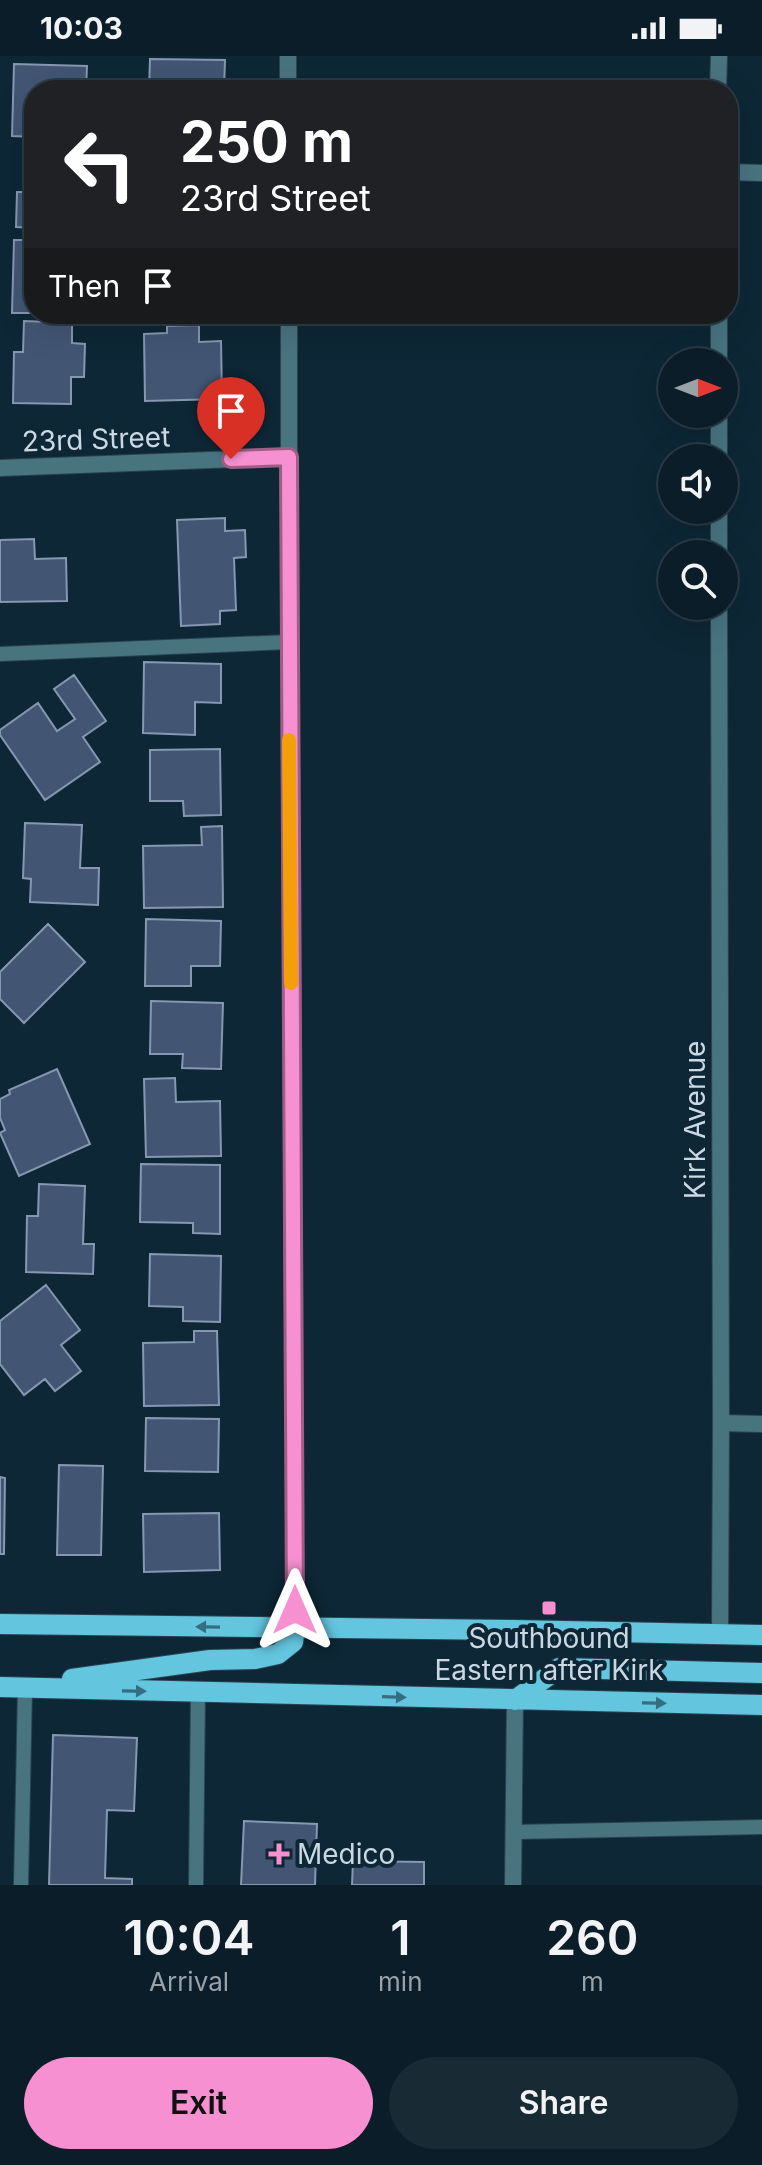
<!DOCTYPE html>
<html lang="en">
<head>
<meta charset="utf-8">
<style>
  :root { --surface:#0a1d28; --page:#182a34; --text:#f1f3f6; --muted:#99a2a8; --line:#2a3b45; --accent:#f690d0 }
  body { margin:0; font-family:Inter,sans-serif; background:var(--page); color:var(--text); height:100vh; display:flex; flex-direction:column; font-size:30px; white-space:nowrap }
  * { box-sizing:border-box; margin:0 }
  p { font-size:26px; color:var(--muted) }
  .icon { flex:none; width:44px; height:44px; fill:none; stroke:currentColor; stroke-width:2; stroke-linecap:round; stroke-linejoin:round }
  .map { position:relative; height:1829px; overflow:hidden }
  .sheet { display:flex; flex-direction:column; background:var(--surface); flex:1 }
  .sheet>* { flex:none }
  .guide { position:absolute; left:24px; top:24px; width:714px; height:244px; border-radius:32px; box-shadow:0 8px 32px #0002,0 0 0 2px var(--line); background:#202124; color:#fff; overflow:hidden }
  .needle { width:52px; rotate:90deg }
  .buttons { position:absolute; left:658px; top:292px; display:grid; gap:16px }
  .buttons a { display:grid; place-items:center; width:80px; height:80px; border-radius:50%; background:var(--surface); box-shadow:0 8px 32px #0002,0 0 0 2px var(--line); font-size:40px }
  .pin { position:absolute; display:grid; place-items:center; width:68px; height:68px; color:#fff; margin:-82px -34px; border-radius:50% 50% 50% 0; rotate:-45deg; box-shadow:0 0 8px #0007 }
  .pin .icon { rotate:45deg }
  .me { position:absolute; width:88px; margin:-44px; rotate:0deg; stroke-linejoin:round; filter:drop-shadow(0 0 6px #0008) }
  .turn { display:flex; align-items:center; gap:28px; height:168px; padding:0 24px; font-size:36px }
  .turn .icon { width:104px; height:104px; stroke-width:2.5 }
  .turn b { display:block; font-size:56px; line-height:68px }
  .then { display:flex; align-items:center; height:76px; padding:0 24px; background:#0003; gap:16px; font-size:30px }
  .eta { display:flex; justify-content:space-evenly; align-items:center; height:136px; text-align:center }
  .eta b { font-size:48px; font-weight:600; line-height:56px }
  .cta { display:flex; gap:16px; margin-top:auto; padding:16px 24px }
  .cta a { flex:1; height:92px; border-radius:48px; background:var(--accent); color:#111; font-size:32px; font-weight:600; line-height:92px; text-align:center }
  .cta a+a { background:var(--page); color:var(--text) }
  .status { display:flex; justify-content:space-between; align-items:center; height:56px; padding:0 40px; background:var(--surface); direction:ltr }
  .status svg { height:22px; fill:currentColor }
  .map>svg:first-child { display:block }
  .building { fill:#425674; stroke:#8697b0; stroke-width:2 }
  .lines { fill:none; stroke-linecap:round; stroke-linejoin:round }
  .service-casing { stroke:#2b4352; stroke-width:16 }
  .minor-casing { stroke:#2b4352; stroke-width:18 }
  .primary-casing { stroke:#2b4352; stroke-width:22 }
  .service { stroke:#487480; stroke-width:14 }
  .minor { stroke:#487480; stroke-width:16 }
  .primary { stroke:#63c5de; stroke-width:20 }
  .oneway { fill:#346e82 }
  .route-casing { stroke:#a05e87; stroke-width:20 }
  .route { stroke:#f690d0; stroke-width:14 }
  .slow { stroke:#f59e0b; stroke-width:14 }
  .poi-dot { fill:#f690d0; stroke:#0d2736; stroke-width:3 }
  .labels { text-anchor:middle; stroke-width:8; stroke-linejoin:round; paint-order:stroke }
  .street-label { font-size:28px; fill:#cad8e2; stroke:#0d2736 }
  .poi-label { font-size:28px; fill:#cad8e2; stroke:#0d2736 }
</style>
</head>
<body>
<div class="status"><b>10:03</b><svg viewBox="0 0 49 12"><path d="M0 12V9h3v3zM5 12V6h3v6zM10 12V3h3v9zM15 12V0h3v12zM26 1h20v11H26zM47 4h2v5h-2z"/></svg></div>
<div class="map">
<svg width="762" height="1829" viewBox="0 0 762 1829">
  <rect width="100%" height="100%" fill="#0d2736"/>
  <!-- building -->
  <path class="building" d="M150,3L225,4L224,34H149Z
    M14,8L87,10L86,34H34V81L12,80Z
    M33,93L34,172L16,171L17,136H32Z
    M14,184H34V257H12Z
    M24,265L72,267V287L85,288L84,321H71V348L13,347L14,296H23Z
    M199,269V286L221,285L222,343L145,345L144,278L167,277V270Z
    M225,462V475L245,474L246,501L234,502L236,554L220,555V568L181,570L177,464Z
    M34,483L35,503L66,502L67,545L0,546V484Z
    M144,606L221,608V647L195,646V679L143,677Z
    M74,619L106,665L83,681L100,706L45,744L0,679V674L38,647L57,675L75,663L54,633Z
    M220,693L221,759L184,760L183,745H150V694Z
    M25,767L82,769L80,812H99L98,849L30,846L31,823L23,822Z
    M222,770L223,851L144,852L143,790L202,789L201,771Z
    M146,863L221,865L220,910H191V930H145Z
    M48,868L85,906L24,967L0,943V916Z
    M151,945L223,947L221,1013L182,1012L183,998H150Z
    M57,1013L90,1088L19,1120L0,1077L5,1074L0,1062V1043L10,1038L9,1034Z
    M175,1022L176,1046L220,1045L221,1100L146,1101L144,1023Z
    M141,1108L220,1109V1178L193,1177V1167L140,1166Z
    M39,1128L85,1130L83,1188H94L93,1218L26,1216L27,1160H38Z
    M150,1198L221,1200L220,1266L183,1265V1251L149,1250Z
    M46,1229L80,1274L61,1289L81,1315L55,1335L45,1323L24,1339L0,1308V1265Z
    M194,1275H217L219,1349L144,1350L143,1287L194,1286Z
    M146,1362L219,1363L218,1416L145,1415Z
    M59,1409L103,1410L101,1499H57Z
    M0,1421L5,1422L4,1498H0Z
    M219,1457L220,1514L144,1516L143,1458Z
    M53,1679L137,1682L134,1755L107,1754L105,1822L132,1823V1829H49Z
    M244,1765L317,1768L315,1829H241Z
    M353,1805L424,1806V1829H352Z"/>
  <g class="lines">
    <defs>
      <path id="service" d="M0,598L289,586
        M514,1776L762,1771
        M21,1829L25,1632
        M196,1829L198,1636"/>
      <path id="minor" d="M288,34V0
        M718,34L719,0
        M728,116L762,117
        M289,258V586L295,1572
        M719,258V306
        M719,358V402
        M0,412L289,401
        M719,454V498
        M719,550L721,1367L720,1578
        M721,1367L762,1368
        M513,1829L515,1644"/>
      <path id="primary" d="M0,1568L513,1574L762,1579
        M72,1623L210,1604L255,1603L278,1598L293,1586L295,1572
        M0,1631L762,1649
        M515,1644L559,1612L762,1617"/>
    </defs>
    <!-- service casing -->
    <use href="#service" class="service-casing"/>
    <!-- minor casing -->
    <use href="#minor" class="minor-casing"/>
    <!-- primary casing -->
    <use href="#primary" class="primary-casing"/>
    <!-- service -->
    <use href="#service" class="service"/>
    <!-- minor -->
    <use href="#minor" class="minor"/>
    <!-- primary -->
    <use href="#primary" class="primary"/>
  </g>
  <!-- one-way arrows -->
  <defs><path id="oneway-solid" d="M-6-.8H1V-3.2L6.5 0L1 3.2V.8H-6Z" transform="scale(2)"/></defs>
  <g class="oneway">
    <use href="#oneway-solid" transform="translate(208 1571) rotate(-179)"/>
    <use href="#oneway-solid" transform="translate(134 1635) rotate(1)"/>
    <use href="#oneway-solid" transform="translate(394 1641) rotate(2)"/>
    <use href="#oneway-solid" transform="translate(654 1647) rotate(1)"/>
  </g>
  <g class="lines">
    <defs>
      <path id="route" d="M231,403L289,401L295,1554"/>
    </defs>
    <!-- route casing -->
    <use href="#route" class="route-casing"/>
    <!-- route -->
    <use href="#route" class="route"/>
    <!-- slow -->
    <path class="slow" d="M289,684L291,927"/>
  </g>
  <!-- markers -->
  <g class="poi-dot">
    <rect x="541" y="1544" width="16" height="16" rx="4"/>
    <path d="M275 1786h8v8h8v8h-8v8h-8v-8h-8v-8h8z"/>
  </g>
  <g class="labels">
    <!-- street labels -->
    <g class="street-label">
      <text transform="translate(96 383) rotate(-2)" y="10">23rd Street</text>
      <text transform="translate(695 1064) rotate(-90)" y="10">Kirk Avenue</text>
    </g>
    <!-- poi labels -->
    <g class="poi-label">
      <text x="549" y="1592">Southbound<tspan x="549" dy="32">Eastern after Kirk</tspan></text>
      <text x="297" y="1808" text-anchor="start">Medico</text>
    </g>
  </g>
</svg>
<div class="buttons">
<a><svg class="needle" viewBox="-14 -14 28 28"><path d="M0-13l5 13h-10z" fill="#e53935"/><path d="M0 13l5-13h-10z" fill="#99a2a8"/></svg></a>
<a><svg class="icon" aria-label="sound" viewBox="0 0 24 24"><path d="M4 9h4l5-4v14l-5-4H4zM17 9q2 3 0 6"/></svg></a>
<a><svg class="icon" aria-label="search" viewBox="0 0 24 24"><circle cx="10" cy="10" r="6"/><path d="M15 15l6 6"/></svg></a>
</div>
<div class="pin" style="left:231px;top:403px;background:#d93025"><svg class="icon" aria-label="arrive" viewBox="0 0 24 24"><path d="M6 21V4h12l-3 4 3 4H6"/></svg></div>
<svg class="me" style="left:295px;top:1554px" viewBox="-20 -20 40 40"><path d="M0-17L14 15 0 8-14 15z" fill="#f690d0" stroke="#fff" stroke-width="4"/></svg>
<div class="guide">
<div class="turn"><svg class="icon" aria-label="left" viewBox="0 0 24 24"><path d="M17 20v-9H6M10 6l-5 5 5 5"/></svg><div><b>250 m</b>23rd Street</div></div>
<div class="then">Then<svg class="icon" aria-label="arrive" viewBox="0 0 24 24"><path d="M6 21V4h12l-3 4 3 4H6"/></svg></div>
</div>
</div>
<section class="sheet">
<div class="eta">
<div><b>10:04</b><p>Arrival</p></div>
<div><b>1</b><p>min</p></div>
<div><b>260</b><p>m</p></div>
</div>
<div class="cta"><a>Exit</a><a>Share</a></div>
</section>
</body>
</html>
